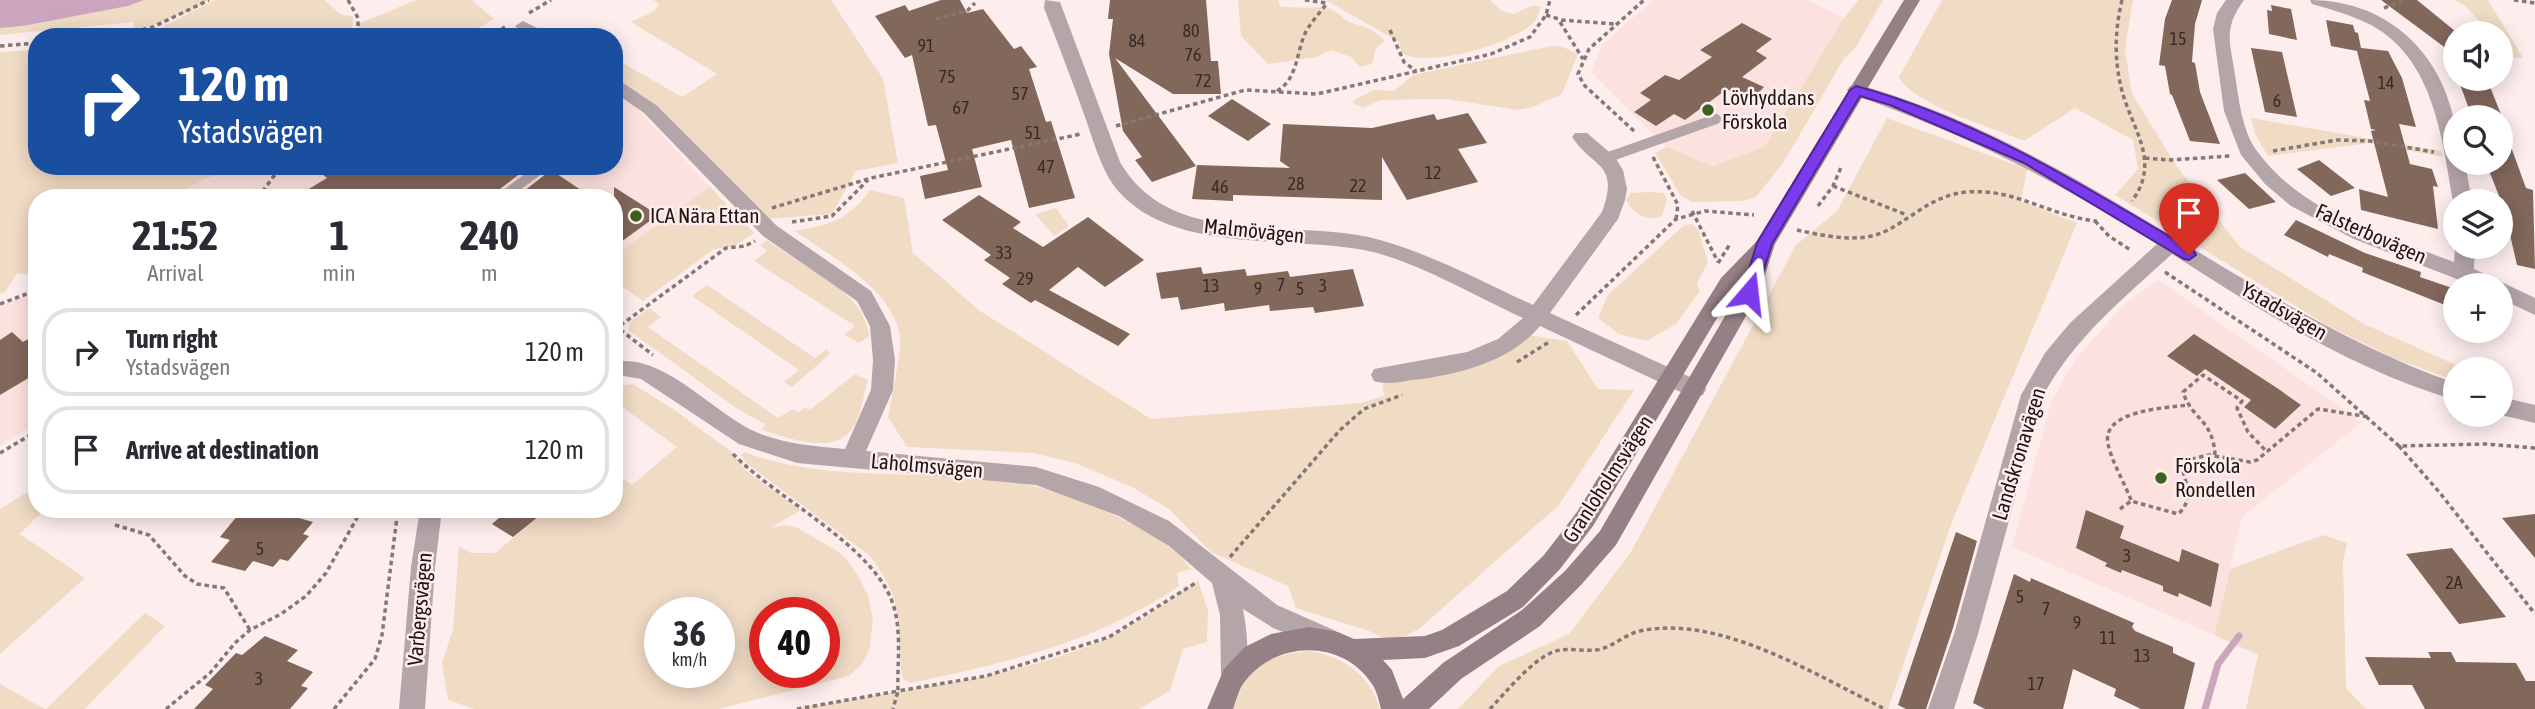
<!DOCTYPE html>
<html lang="en">
<head>
<meta charset="utf-8">
<style>
  :root { --surface:#fff; --page:#f7f7f7; --text:#2b2b33; --muted:#7c7c81; --line:#e1e1e2 }
  body { margin:0; font-family:"Asap Condensed",sans-serif; background:var(--page); color:var(--text); height:100vh; display:flex; flex-direction:column; font-size:26px; white-space:nowrap }
  * { box-sizing:border-box; margin:0 }
  p { font-size:23px; color:var(--muted) }
  .icon { flex:none; width:38px; height:38px; fill:none; stroke:currentColor; stroke-width:2; stroke-linecap:round; stroke-linejoin:round }
  .map { position:relative; flex:1; overflow:hidden }
  .side { position:absolute; left:28px; top:189px; width:595px; height:329px; display:flex; flex-direction:column; background:var(--surface); border-radius:28px; box-shadow:0 4px 18px #0003 }
  .side>* { flex:none }
  .top-card { position:absolute; left:28px; top:28px; width:595px; height:147px; border-radius:28px; box-shadow:0 4px 18px #0003; background:#1a4fa0; color:#fff; overflow:hidden }
  .controls { position:absolute; left:2443px; top:21px; display:grid; gap:14px }
  .controls a { display:grid; place-items:center; width:70px; height:70px; border-radius:50%; background:var(--surface); box-shadow:0 4px 18px #0003; font-size:35px }
  .speed { position:absolute; left:644px; top:597px; display:flex; gap:14px; font-size:35px; font-weight:700; text-align:center }
  .speed>* { display:grid; place-content:center; width:91px; height:91px; border-radius:50%; background:var(--surface); box-shadow:0 4px 18px #0003; line-height:1 }
  .speed small { font-size:18px; font-weight:400 }
  .speed .limit { border:10px solid #d22; background:#fff; color:#111 }
  .pin { position:absolute; display:grid; place-items:center; width:60px; height:60px; color:#fff; margin:-72px -30px; border-radius:50% 50% 50% 0; rotate:-45deg; box-shadow:0 0 7px #0007 }
  .pin .icon { rotate:45deg }
  .me { position:absolute; width:77px; margin:-38px; rotate:17deg; stroke-linejoin:round; filter:drop-shadow(0 0 5px #0008) }
  .turn { display:flex; align-items:center; gap:24px; height:147px; padding:0 35px; font-size:32px }
  .turn .icon { width:91px; height:91px; stroke-width:2.5 }
  .turn b { display:block; font-size:49px; line-height:60px }
  .eta { display:flex; justify-content:space-evenly; align-items:center; height:119px; text-align:center }
  .eta b { font-size:42px; font-weight:700; line-height:49px }
  ul { padding:0; list-style:none }
  li { display:flex; align-items:center; gap:21px; height:88px; margin:0 14px 10px; padding:0 21px; border:4px solid var(--line); border-radius:28px }
  li div { flex:1 }
  li b { display:block; font-size:26px }
  li em { font-style:normal }
  .map>svg:first-child { display:block }
  .built { fill:#fce2df }
  .green { fill:#f0dbc5; fill-rule:evenodd }
  .water { fill:#cba5bd }
  .lines { fill:none; stroke-linecap:round; stroke-linejoin:round }
  .stream { stroke:#cba5bd; stroke-width:7 }
  .building { fill:#82675b }
  .path { stroke:#847776; stroke-width:3.5; stroke-dasharray:4.5 3.5; stroke-linecap:butt }
  .lane { stroke:#b4a5a9; stroke-width:10 }
  .street { fill:#b4a5a9; fill-rule:evenodd }
  .secondary { fill:#958085; fill-rule:evenodd }
  .route { fill:#7c3aed; stroke:#51269a; stroke-width:2 }
  .poi-dot { fill:#3a621d; stroke:#fdeeed; stroke-width:2.5 }
  .labels { text-anchor:middle; stroke-width:5; stroke-linejoin:round; paint-order:stroke }
  .number-label { font-size:18px; fill:#392a26 }
  .poi-label { font-size:21px; fill:#211514; stroke:#fdeeed; text-anchor:start }
  .street-label { font-size:21px; fill:#211514; stroke:#fdeeed }
</style>
</head>
<body>
<div class="map">
<svg width="2535" height="709" viewBox="0 0 2535 709">
  <rect width="100%" height="100%" fill="#fdeeed"/>
  <!-- built -->
  <path class="built" d="M1653,0H1807L1844,18L1764,147L1713,166L1666,147L1591,72L1602,45Z
    M614,93L635,106L710,187L614,256V198H171L204,179L234,170L264,166H614Z
    M2158,280L2362,422L2242,517L2214,635L2012,547L2051,402L2076,358L2126,303Z
    M37,291V423L0,446V307Z"/>
  <!-- green -->
  <path class="green" d="M144,0H209L191,11L133,32L134,22L0,35V28L23,26L128,6Z
    M215,0H324L342,15L353,16L352,37H142Z
    M416,0H472L494,19L463,37H358V24Z
    M653,0H831L883,79L898,163L856,171L832,214L768,219L614,78V58L682,97L717,74L631,22L654,11L659,4Z
    M1238,0H1278L1280,6C1292,9 1324,6 1331,9C1338,12 1343,19 1350,22C1363,27 1375,29 1385,41L1376,48L1372,64L1360,67L1351,57L1331,50L1317,57L1268,64L1241,36Z
    M1326,0H1490L1502,11L1514,14L1534,5L1541,7C1539,12 1538,18 1534,22C1513,44 1428,69 1402,53L1399,42Z
    M1858,0H1883L1856,47L1843,60L1785,160L1756,197L1742,201L1692,202L1681,196L1655,153L1666,147L1713,166L1764,147L1844,18Z
    M1942,0H2133L2125,49L2132,94L2178,168L2240,247L2364,324L2465,369H2455V380L2448,378L2396,359L2330,327L2115,195L2138,169L2133,140L2075,108L2024,141C1994,128 1913,105 1899,77Z
    M2454,0H2488L2523,58H2514L2501,44V33H2491L2464,5Z
    M1551,46L1563,47L1578,54L1562,94L1533,107L1518,110L1446,99L1381,100L1363,108L1353,103L1355,99L1375,90L1394,91L1413,75Z
    M37,50V166H264L234,170L204,179L171,198H37V276L17,273L6,291L0,294V52Z
    M1887,118L2027,169L2021,201L2077,223L1952,522L1888,709H1458L1499,666L1569,634L1631,552L1796,245L1837,211Z
    M2251,118L2441,151L2443,157L2369,143L2268,156L2255,134Z
    M710,187L754,233L734,246L714,249L643,301L614,281V256Z
    M870,190L904,198L913,253L980,311L1151,419L1361,403L1384,396L1382,375L1442,367L1520,334L1567,341L1598,389L1634,390L1559,505L1419,629L1393,642L1369,631L1296,608L1288,586L1211,552L1169,509L1132,487L1075,463L1033,453L907,447L888,417C891,399 902,350 900,336C893,289 830,256 795,231C831,224 847,221 870,190Z
    M1649,192L1664,193L1667,200L1662,216C1647,223 1633,213 1626,200L1631,193Z
    M1056,208L1069,226L1054,236L1035,214Z
    M1692,224L1698,229L1708,262L1697,283L1700,291L1676,324L1646,341L1619,334L1598,318L1608,295L1684,225Z
    M767,240C794,259 836,280 856,305C864,314 866,325 870,336L859,343L844,335L855,326L754,261L767,251L760,245Z
    M707,285L815,358L827,349L830,354L792,387L784,382L799,370L692,296Z
    M649,308L661,317L648,327L778,418L793,409L799,412L804,408L811,409L855,374L868,380C864,393 862,409 856,422C840,459 789,438 762,430L765,424L739,410L628,330L631,321Z
    M633,384L673,409L733,453L745,470L801,510L770,528L786,525L798,528L837,551L847,560L859,577L868,596L873,619L870,647L863,663L849,676L718,709H474L448,700L442,663L453,629L459,546L471,553H495L548,509H614V472L632,485L677,447L614,401V387ZM660,612H719V672H660ZM765,612H824V672H765Z
    M744,452C832,485 928,467 1018,483C1057,489 1094,504 1128,522C1153,535 1175,547 1191,569L1177,573L1179,586C1098,642 1006,663 911,683L903,679C893,623 910,609 870,556L746,463L741,455Z
    M37,486V509H45L20,534L85,578L0,654V509Z
    M2323,535L2347,543L2343,562L2346,688L2366,709H2246L2258,655L2214,635L2230,569Z
    M1198,581L1208,610L1207,642L1183,649L1170,691L1139,709H894L895,705L893,709H797C901,688 1010,681 1108,638C1139,624 1169,599 1198,581Z
    M145,613L165,626L85,709H46Z
    M1311,651C1345,658 1369,674 1380,709H1232C1242,668 1271,653 1311,651Z
    M0,684L45,709H0Z"/>
  <!-- water -->
  <path class="water" d="M0,0H144L128,6L23,26L0,28Z"/>
  <g class="lines">
    <!-- stream -->
    <path class="stream" d="M2205,709L2218,664L2239,636"/>
  </g>
  <!-- building -->
  <path class="building" d="M941,0H960L967,13L983,9L1014,49L1021,46L1037,67L1029,69L1046,122L1051,121L1075,198L1029,208L1011,140L972,149L982,187L925,199L920,176L948,170L936,125L928,126L912,55L905,58L875,16L905,5L909,11Z
    M1110,0H1206L1211,61H1218L1221,94H1173L1115,58L1196,166L1152,182L1135,160L1142,157L1123,131L1109,54L1113,19H1108Z
    M2172,0H2202L2195,24L2192,62L2195,63L2200,92L2220,144L2190,141L2172,95L2170,94L2165,66L2159,65L2165,19Z
    M2381,0H2417L2455,31V55Z
    M2271,5L2291,9L2297,40L2269,34L2267,10L2272,11Z
    M2326,20L2353,25L2355,32L2358,33L2361,48L2388,51L2402,78L2416,127L2399,124L2410,164L2432,169L2438,187L2433,186L2438,229L2361,210L2359,189L2388,197L2371,131L2376,130L2371,129L2364,100L2370,101L2357,51L2331,46Z
    M1742,23L1772,39L1756,51L1767,58L1742,77L1764,87L1751,101L1727,89L1685,120L1674,114L1656,126L1634,112L1651,100L1640,93L1665,75L1679,80L1712,57L1700,50Z
    M2251,48L2282,52L2297,117L2265,112Z
    M2458,79H2487L2502,117H2472Z
    M1232,99L1271,124L1248,141L1208,116Z
    M1468,113L1487,143L1458,149L1478,182L1407,200L1382,157V200L1233,195V201L1192,199L1197,165L1290,168L1280,161L1283,124L1372,128L1434,114L1437,120Z
    M2501,125H2503L2526,188L2533,190L2535,269L2517,265L2507,222L2502,221L2501,201L2486,163H2501Z
    M2319,160L2355,188L2331,196L2297,169Z
    M312,166H530L496,192L493,198H294L327,178Z
    M551,170L593,198H515Z
    M2245,173L2276,202L2249,209L2217,180Z
    M614,187L658,215L614,247Z
    M979,195L1021,222L1013,228L1043,247L1088,217L1144,260L1105,287L1078,267L1049,290L1130,334L1118,346L1035,300L1031,303L1002,284L1010,278L984,260L991,255L942,220Z
    M2296,220L2365,253L2421,272L2420,277L2455,289V309L2362,272L2363,268L2329,254L2328,257L2284,235Z
    M1201,267L1203,274L1245,269L1247,276L1288,271L1290,277L1353,269L1364,306L1315,313L1313,307L1270,311L1269,305L1225,311L1224,303L1181,310L1178,297L1161,299L1156,273Z
    M12,332L23,342L37,334V373L0,395V340Z
    M2194,334L2277,388L2301,405L2275,429L2244,407L2251,400L2205,369L2197,376L2167,356Z
    M256,509H299L292,516L313,522L303,534L309,536L288,561L280,559L273,567L253,561L245,571L211,562L230,540L220,537L238,515L248,518Z
    M496,509H548L513,537L492,524L500,517Z
    M2086,510L2124,526L2120,538L2179,562L2182,549L2219,564L2211,607L2179,593L2178,597L2163,591V586L2122,570L2121,573L2105,566L2107,563L2076,548Z
    M2535,514V558L2502,518Z
    M1956,532L1977,541L1953,628L1926,709H1906L1898,705Z
    M2452,548L2506,617L2459,624L2406,554Z
    M2014,574L2030,582L2031,578L2134,623L2132,627L2135,631L2173,647V653L2195,663L2184,709H2141L2114,696L2116,689L2073,669L2063,709H1985L1973,703Z
    M265,636L298,650L287,661L313,672L301,686L308,688L290,709H194L213,689L205,685L236,653L242,655Z
    M2428,652H2451L2456,662L2516,663L2526,681H2535V709H2425L2412,685H2379L2365,657L2431,658Z"/>
  <g class="lines">
    <!-- path -->
    <path class="path" d="M348,0L358,18V37
      M1305,0L1327,3
      M2122,0C2115,29 2114,58 2121,87C2131,129 2162,160 2132,201
      M2514,0L2535,3
      M2384,8L2405,0
      M529,13L551,0
      M1546,15L1562,20L1615,24
      M936,19L968,10L975,3
      M1560,22L1583,59
      M1390,30L1404,62L1416,71
      M111,37L153,27L209,0
      M488,37L505,27
      M0,46L37,43
      M1277,91C1297,79 1296,56 1304,36C1308,25 1320,13 1327,3
      M1116,126L1245,90L1317,94L1491,54L1530,37L1546,15L1550,0
      M1634,131L1585,86L1578,74L1589,49L1644,0
      M2273,151L2337,140L2370,141L2434,152
      M1653,157L1678,205L1676,219
      M2145,158L2170,160L2230,156
      M381,166L385,170
      M1833,186L1907,215
      M258,198L281,166
      M1818,206L1833,186L1842,165
      M772,208L871,178L1081,134
      M1692,211L1718,262
      M2095,221L2109,236L2132,251
      M792,222L832,216L868,180
      M1797,230C1825,236 1859,244 1886,231C1915,216 1933,195 1967,192C2016,188 2051,217 2097,221
      M1718,263L1730,244
      M2165,272L2317,373L2399,446
      M0,304L37,290
      M1576,315L1676,219L1705,211L1754,215
      M614,325L653,355
      M614,330L726,248L745,246L755,241
      M1517,362L1549,342
      M2535,448L2485,444L2399,446L2440,493L2535,614
      M0,453L37,431
      M733,454C778,500 873,545 893,604C902,631 897,663 898,691L986,676L1109,637L1197,582
      M2215,455C2213,419 2192,420 2183,392L2203,375L2242,401L2237,408L2248,432L2267,452
      M2131,500C2124,482 2112,462 2108,444C2101,410 2166,408 2188,405
      M2120,509L2131,501L2178,514C2194,501 2186,482 2181,465L2183,461L2209,455L2250,462L2257,460L2318,409L2370,417
      M115,525L149,535L185,576L197,584L224,588L250,630
      M1230,557L1340,430L1364,409L1402,395
      M166,709L210,673L235,643L250,630L281,614L306,596L326,573L362,509
      M334,709L375,659L382,635L398,509
      M797,709L898,691L893,709
      M1490,709C1505,693 1532,660 1553,652C1568,646 1586,653 1601,649C1615,645 1626,634 1640,631C1720,614 1815,675 1885,709"/>
    <!-- lane -->
    <path class="lane" d="M1606,158L1716,119
      M501,198L544,166"/>
    <!-- street -->
    <path class="street" d="M1045,0L1060,2L1120,162C1172,252 1295,216 1380,240C1433,255 1483,282 1533,305L1602,212C1620,162 1593,169 1572,137L1575,133H1587L1615,157L1623,170L1627,189L1625,200L1618,219L1550,313L1703,383L1706,389L1703,395L1695,397L1687,395L1540,326C1510,362 1457,375 1412,380C1400,382 1387,385 1374,381L1371,375L1374,369L1467,352L1498,339L1523,318C1477,297 1421,264 1373,252C1296,234 1178,256 1120,193C1102,174 1094,142 1085,117C1072,80 1058,44 1044,8Z
      M2226,0H2244C2223,29 2230,41 2235,75C2239,100 2242,131 2257,151C2302,214 2386,236 2454,262L2455,247H2475L2474,269L2535,298V315L2501,299V285H2472L2354,239L2291,206L2265,184L2241,155L2224,111L2213,29L2217,13Z
      M2310,0C2383,0 2439,48 2454,120C2457,133 2455,149 2455,163H2465L2472,201H2455V204L2453,201C2442,138 2434,61 2373,26C2354,16 2333,10 2312,4Z
      M523,21L547,33L549,37H528L515,26Z
      M614,77L656,105L777,226L871,291L890,326L895,360L893,390L866,451L1036,467L1099,487L1169,521L1277,605L1336,631L1339,639L1336,647L1327,650L1273,628L1243,609C1247,631 1251,661 1242,682L1233,686L1224,682L1221,674L1220,615L1212,583L1169,546L1119,516L1036,485L797,463L739,444L641,379L624,376L614,378V362C663,352 713,413 756,432C784,444 814,446 845,449L871,390L873,360L870,326L857,301L763,236L644,113L614,92Z
      M1856,84C2076,144 2243,308 2455,383V400C2353,370 2261,311 2172,254C2124,298 2074,338 2043,396L1978,634L1954,709H1928L1954,634L2021,395L2045,353L2070,323L2157,244C2059,182 1960,131 1850,94L1847,90L1850,86Z
      M2501,397L2535,405V423L2501,415Z
      M420,509H442L435,567L425,709H399L411,567Z"/>
    <!-- secondary -->
    <path class="secondary" d="M1904,0H1920L1775,244L1759,293L1616,545L1581,585L1540,626L1461,679L1429,709H1381C1379,701 1377,691 1372,684C1342,638 1274,640 1243,684C1238,691 1236,701 1233,709H1207L1224,669L1245,647L1271,634L1309,627L1338,632L1354,639L1425,636L1442,630L1507,591L1544,555L1577,512L1721,278L1756,242ZM1743,279L1739,292L1600,531L1565,571L1522,610L1443,663L1403,699L1392,670L1383,660L1425,658L1459,646L1523,607L1560,569L1593,526L1735,288Z"/>
  </g>
  <!-- route -->
  <path class="route" d="M1856,86C1978,119 2086,187 2194,251L2196,255L2189,260L2184,259L2024,163L1890,105L1860,96L1772,244L1755,297H1744L1742,293L1757,243L1850,90Z"/>
  <!-- markers -->
  <g class="poi-dot">
    <circle cx="1708" cy="110" r="7"/>
    <circle cx="636" cy="216" r="7"/>
    <circle cx="2161" cy="478" r="7"/>
  </g>
  <g class="labels">
    <!-- number labels -->
    <g class="number-label">
      <text x="1191" y="37">80</text>
      <text x="2178" y="45">15</text>
      <text x="1137" y="47">84</text>
      <text x="926" y="52">91</text>
      <text x="1193" y="61">76</text>
      <text x="947" y="83">75</text>
      <text x="1203" y="87">72</text>
      <text x="2386" y="89">14</text>
      <text x="1020" y="100">57</text>
      <text x="2277" y="107">6</text>
      <text x="961" y="114">67</text>
      <text x="1033" y="139">51</text>
      <text x="1046" y="173">47</text>
      <text x="1433" y="179">12</text>
      <text x="1296" y="190">28</text>
      <text x="1358" y="192">22</text>
      <text x="1220" y="193">46</text>
      <text x="1004" y="259">33</text>
      <text x="1025" y="285">29</text>
      <text x="1281" y="291">7</text>
      <text x="1211" y="292">13</text>
      <text x="1323" y="292">3</text>
      <text x="1258" y="295">9</text>
      <text x="1300" y="295">5</text>
      <text x="260" y="555">5</text>
      <text x="2127" y="562">3</text>
      <text x="2454" y="589">2A</text>
      <text x="2020" y="603">5</text>
      <text x="2046" y="615">7</text>
      <text x="2077" y="629">9</text>
      <text x="2108" y="644">11</text>
      <text x="2142" y="662">13</text>
      <text x="259" y="685">3</text>
      <text x="2036" y="690">17</text>
    </g>
    <!-- poi labels -->
    <g class="poi-label">
      <text x="1722" y="105">Lövhyddans<tspan x="1722" dy="24">Förskola</tspan></text>
      <text x="650" y="223">ICA Nära Ettan</text>
      <text x="2175" y="473">Förskola<tspan x="2175" dy="24">Rondellen</tspan></text>
    </g>
    <!-- street labels -->
    <g class="street-label">
      <text transform="translate(1254 231) rotate(6)" y="7">Malmövägen</text>
      <text transform="translate(2371 234) rotate(24)" y="7">Falsterbovägen</text>
      <text transform="translate(2284 311) rotate(30)" y="7">Ystadsvägen</text>
      <text transform="translate(2019 454) rotate(-73)" y="7">Landskronavägen</text>
      <text transform="translate(927 466) rotate(5)" y="7">Laholmsvägen</text>
      <text transform="translate(1608 479) rotate(-57)" y="7">Granloholmsvägen</text>
      <text transform="translate(420 609) rotate(-85)" y="7">Varbergsvägen</text>
    </g>
  </g>
</svg>
<div class="controls">
<a><svg class="icon" aria-label="sound" viewBox="0 0 24 24"><path d="M4 9h4l5-4v14l-5-4H4zM17 9q2 3 0 6"/></svg></a>
<a><svg class="icon" aria-label="search" viewBox="0 0 24 24"><circle cx="10" cy="10" r="6"/><path d="M15 15l6 6"/></svg></a>
<a><svg class="icon" aria-label="layers" viewBox="0 0 24 24"><path d="M12 4l9 5-9 5-9-5zM3 14l9 5 9-5"/></svg></a>
<a>+</a>
<a>−</a>
</div>
<div class="speed"><div>36<small>km/h</small></div><div class="limit">40</div></div>
<div class="pin" style="left:2189px;top:255px;background:#d93025"><svg class="icon" aria-label="arrive" viewBox="0 0 24 24"><path d="M6 21V4h12l-3 4 3 4H6"/></svg></div>
<svg class="me" style="left:1749px;top:293px" viewBox="-20 -20 40 40"><path d="M0-17L14 15 0 8-14 15z" fill="#7c3aed" stroke="#fff" stroke-width="4"/></svg>
<div class="top-card">
<div class="turn"><svg class="icon" aria-label="right" viewBox="0 0 24 24"><path d="M7 20v-9h11M14 6l5 5-5 5"/></svg><div><b>120 m</b>Ystadsvägen</div></div>
</div>
<section class="side">
<div class="eta">
<div><b>21:52</b><p>Arrival</p></div>
<div><b>1</b><p>min</p></div>
<div><b>240</b><p>m</p></div>
</div>
<ul>
<li><svg class="icon" aria-label="right" viewBox="0 0 24 24"><path d="M7 20v-9h11M14 6l5 5-5 5"/></svg><div><b>Turn right</b><p>Ystadsvägen</p></div><em>120 m</em></li>
<li><svg class="icon" aria-label="arrive" viewBox="0 0 24 24"><path d="M6 21V4h12l-3 4 3 4H6"/></svg><div><b>Arrive at destination</b></div><em>120 m</em></li>
</ul>
</section>
</div>
</body>
</html>
